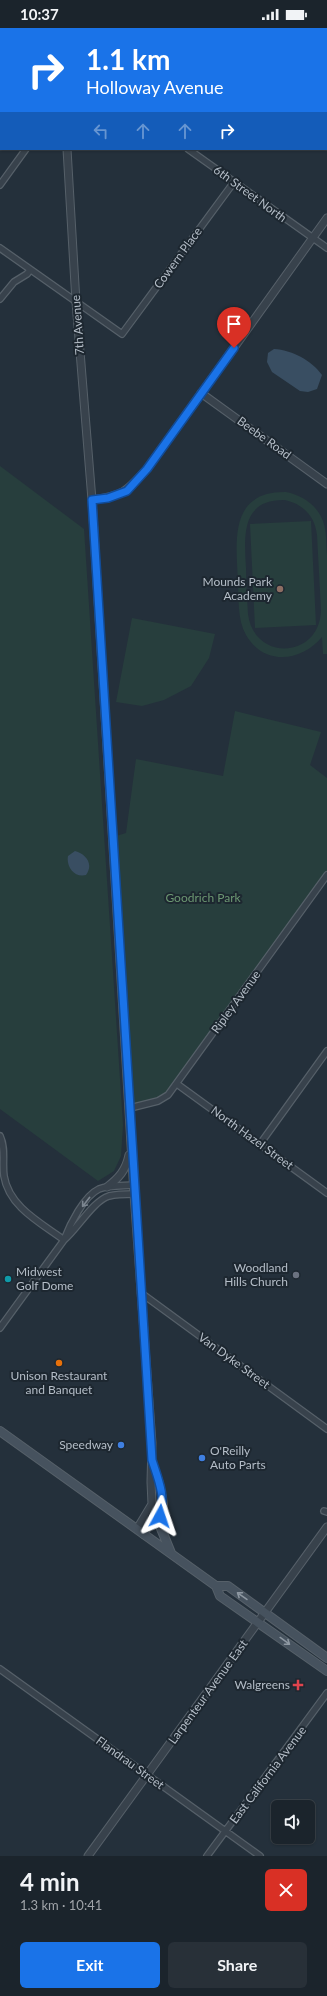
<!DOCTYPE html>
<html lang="en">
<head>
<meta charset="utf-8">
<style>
  :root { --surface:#1b242c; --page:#283038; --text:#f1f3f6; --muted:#a0a4a9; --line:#394148; --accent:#1a73e8 }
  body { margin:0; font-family:Lato,sans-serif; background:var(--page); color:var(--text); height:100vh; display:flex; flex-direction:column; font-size:15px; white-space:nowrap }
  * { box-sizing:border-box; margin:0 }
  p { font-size:13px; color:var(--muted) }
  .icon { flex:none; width:22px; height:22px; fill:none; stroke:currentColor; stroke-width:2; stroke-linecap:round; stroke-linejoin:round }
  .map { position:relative; height:1828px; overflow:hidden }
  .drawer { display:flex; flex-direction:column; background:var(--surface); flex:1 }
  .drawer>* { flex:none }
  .banner { position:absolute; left:0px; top:0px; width:327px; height:122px; box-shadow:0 1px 3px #0004,0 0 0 1px var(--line); background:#1a73e8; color:#fff; overflow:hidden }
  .controls { position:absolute; left:271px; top:1772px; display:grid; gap:8px }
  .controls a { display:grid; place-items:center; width:44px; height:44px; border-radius:6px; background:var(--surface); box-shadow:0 1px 3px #0004,0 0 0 1px var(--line); font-size:20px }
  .pin { position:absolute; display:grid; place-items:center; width:34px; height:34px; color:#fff; margin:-41px -17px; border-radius:50% 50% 50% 0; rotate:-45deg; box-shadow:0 0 4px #0007 }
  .pin .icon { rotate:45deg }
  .me { position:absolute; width:44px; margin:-22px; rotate:5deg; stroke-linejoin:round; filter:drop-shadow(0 0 3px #0008) }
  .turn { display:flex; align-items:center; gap:14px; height:84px; padding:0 20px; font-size:18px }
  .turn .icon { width:52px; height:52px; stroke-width:2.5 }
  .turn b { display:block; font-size:28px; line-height:34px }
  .lanes { display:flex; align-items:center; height:38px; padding:0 20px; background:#0003; justify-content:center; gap:20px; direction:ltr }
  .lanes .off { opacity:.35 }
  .round { display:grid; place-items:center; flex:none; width:42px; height:42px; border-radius:6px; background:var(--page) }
  .summary { display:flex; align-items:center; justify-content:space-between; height:68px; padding:0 20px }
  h1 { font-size:24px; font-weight:700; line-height:30px }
  .button { display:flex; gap:8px; margin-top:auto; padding:8px 20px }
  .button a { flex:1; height:46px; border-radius:6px; background:var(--accent); color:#fff; font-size:16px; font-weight:700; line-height:46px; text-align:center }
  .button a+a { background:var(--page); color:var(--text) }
  .status { display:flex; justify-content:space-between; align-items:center; height:28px; padding:0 20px; background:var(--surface); direction:ltr }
  .status svg { height:11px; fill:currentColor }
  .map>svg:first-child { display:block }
  .green { fill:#273e3d; fill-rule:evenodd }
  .water { fill:#394e62 }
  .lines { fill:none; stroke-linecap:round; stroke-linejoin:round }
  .minor-casing { stroke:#566069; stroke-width:8 }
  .tertiary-casing { stroke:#566069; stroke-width:9 }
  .secondary-casing { stroke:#566069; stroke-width:10 }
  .minor { stroke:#38424c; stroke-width:5.5 }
  .tertiary { stroke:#38424c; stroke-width:7 }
  .secondary { stroke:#46525e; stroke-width:8 }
  .oneway { stroke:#7c8690 }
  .oneway2 { stroke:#8e98a2 }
  .route-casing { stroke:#114b97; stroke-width:10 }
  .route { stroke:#1a73e8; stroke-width:7 }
  .education-dot { fill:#8d6e63; stroke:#1d2730; stroke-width:1.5 }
  .worship-dot { fill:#6b7280; stroke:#1d2730; stroke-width:1.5 }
  .culture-dot { fill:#0f9aa8; stroke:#1d2730; stroke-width:1.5 }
  .food-dot { fill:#e8710a; stroke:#1d2730; stroke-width:1.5 }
  .shop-dot { fill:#3f7fe0; stroke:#1d2730; stroke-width:1.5 }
  .health-dot { fill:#e0444e; stroke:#1d2730; stroke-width:1.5 }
  .labels { text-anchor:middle; stroke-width:4; stroke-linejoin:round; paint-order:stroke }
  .street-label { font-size:12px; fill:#b4bdc7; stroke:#1d2730 }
  .poi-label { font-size:12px; fill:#b4bdc7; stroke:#1d2730; text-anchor:end }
  .park-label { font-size:12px; fill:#6c9772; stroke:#1d2730 }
</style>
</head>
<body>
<div class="status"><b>10:37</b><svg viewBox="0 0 49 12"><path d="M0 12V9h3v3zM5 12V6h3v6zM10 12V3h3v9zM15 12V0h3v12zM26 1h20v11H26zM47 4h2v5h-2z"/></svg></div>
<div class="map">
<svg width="327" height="1828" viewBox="0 0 327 1828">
  <rect width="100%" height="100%" fill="#24303b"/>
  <!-- green -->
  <path class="green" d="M0,438L84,501L123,1097L121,1128L114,1143L98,1153L0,1081Z
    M286,464C302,467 317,477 323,493C327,504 326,516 327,527C327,560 327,593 327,626H323L322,609C301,634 264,638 246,607C237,591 239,570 238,553C236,513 229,463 286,464ZM285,472C303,476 315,488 317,507L321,582C320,631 254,634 248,586C247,571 246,555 246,540C244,508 241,471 285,472Z
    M311,493L316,597L255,600L250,496Z
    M132,590L215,606L209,630L191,658L164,672L142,678L116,674Z
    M235,683L321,704L310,737L327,750V847L177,1056L158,1073L130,1080L113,809L126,805L136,731L223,748Z"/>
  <!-- water -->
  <path class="water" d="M274,321C292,322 311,332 322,347L317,361L308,364L300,363L272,344L267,334L268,325Z
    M75,823C86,826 94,836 86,847C74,850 66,838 68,828Z"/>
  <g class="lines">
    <defs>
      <path id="minor" d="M21,0L22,1
        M326,26L327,25
        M188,121L327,220
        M0,157L26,121
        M0,220L122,306L234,154
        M0,271L14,254L27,246L30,242
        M177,1056L327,1165
        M130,1080L158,1073L168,1067L327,847
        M0,1108C6,1121 2,1134 4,1148C9,1179 41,1195 64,1212
        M260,1116L327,1023
        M64,1212C78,1200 93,1173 109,1168C117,1166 126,1166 134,1166
        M141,1265L327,1401
        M0,1300L64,1212C70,1196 84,1168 99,1161C110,1157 123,1158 134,1157
        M324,1483L327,1484
        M0,1641L260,1828
        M207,1828L327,1665"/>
      <path id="tertiary" d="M60,0V1
        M67,121L76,274L92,472L134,1166L152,1415L151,1454L152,1476L137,1501
        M201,365L327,456
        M92,472C123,468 126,464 147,441L327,190
        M107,1159C119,1150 126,1142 129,1127
        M143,1506C165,1476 166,1472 153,1436
        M88,1828L327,1499"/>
      <path id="secondary" d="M0,1403L216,1558H228L327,1630
        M162,1469L163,1477L160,1498L171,1525
        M216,1558L220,1568L327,1643"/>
    </defs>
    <!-- minor casing -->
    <use href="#minor" class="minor-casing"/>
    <!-- tertiary casing -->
    <use href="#tertiary" class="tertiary-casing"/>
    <!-- secondary casing -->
    <use href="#secondary" class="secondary-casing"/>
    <!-- minor -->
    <use href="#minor" class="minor"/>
    <!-- tertiary -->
    <use href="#tertiary" class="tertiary"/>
    <!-- secondary -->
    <use href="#secondary" class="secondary"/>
  </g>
  <!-- one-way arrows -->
  <defs><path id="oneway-shaft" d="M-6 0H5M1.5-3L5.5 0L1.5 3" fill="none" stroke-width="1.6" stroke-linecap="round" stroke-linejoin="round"/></defs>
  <use class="oneway" href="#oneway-shaft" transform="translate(86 1174) rotate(128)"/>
  <g class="oneway2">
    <use href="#oneway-shaft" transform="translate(242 1568) rotate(-145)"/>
    <use href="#oneway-shaft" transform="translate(285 1613) rotate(36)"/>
  </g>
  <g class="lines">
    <defs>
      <path id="route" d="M160,1488C166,1468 158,1451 152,1432L92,472L108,470L127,463L147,441L234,320"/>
    </defs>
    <!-- route casing -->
    <use href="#route" class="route-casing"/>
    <!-- route -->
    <use href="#route" class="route"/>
  </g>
  <!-- markers -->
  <circle class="education-dot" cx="280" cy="561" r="4"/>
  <circle class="worship-dot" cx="296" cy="1247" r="4"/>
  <circle class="culture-dot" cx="8" cy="1251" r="4"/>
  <circle class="food-dot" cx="59" cy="1335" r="4"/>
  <g class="shop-dot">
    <circle cx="121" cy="1417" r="4"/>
    <circle cx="202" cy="1430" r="4"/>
  </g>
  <path class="health-dot" d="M296 1651h4v4h4v4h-4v4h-4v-4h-4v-4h4z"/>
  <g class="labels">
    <!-- street labels -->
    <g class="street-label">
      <text transform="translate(250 166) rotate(36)" y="4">6th Street North</text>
      <text transform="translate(178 230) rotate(-54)" y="4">Cowern Place</text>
      <text transform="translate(78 297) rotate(-94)" y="4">7th Avenue</text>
      <text transform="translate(264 410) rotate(36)" y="4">Beebe Road</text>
      <text transform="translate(236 974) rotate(-54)" y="4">Ripley Avenue</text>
      <text transform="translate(252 1110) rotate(36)" y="4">North Hazel Street</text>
      <text transform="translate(234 1333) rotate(36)" y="4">Van Dyke Street</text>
      <text transform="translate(208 1664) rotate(-54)" y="4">Larpenteur Avenue East</text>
      <text transform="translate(130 1735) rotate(36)" y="4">Flandrau Street</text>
      <text transform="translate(268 1747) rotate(-53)" y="4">East California Avenue</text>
    </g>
    <!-- poi labels -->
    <g class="poi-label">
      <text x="272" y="558">Mounds Park<tspan x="272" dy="14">Academy</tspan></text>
      <text x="288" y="1244">Woodland<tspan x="288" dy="14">Hills Church</tspan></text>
      <text x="16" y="1248" text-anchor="start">Midwest<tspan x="16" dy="14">Golf Dome</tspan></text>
      <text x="59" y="1352" text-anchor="middle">Unison Restaurant<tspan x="59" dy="14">and Banquet</tspan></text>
      <text x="113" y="1421">Speedway</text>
      <text x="210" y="1427" text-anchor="start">O'Reilly<tspan x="210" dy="14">Auto Parts</tspan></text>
      <text x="290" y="1661">Walgreens</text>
    </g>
    <!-- park labels -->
    <g class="park-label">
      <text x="203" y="874">Goodrich Park</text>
    </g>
  </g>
</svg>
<div class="controls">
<a><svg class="icon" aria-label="sound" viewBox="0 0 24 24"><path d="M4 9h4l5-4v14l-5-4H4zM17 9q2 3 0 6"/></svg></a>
</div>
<div class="pin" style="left:234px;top:320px;background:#d93025"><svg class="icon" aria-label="arrive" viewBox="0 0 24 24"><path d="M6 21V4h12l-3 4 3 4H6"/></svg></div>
<svg class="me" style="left:160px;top:1488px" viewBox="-20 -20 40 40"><path d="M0-17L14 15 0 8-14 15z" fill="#1a73e8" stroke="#fff" stroke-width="4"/></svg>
<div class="banner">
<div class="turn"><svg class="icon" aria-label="right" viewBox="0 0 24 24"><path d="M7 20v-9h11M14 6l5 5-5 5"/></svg><div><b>1.1 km</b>Holloway Avenue</div></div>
<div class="lanes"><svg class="icon off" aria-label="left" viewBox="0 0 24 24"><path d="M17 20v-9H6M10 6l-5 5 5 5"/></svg><svg class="icon off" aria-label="ahead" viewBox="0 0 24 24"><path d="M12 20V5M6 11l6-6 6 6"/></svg><svg class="icon off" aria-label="ahead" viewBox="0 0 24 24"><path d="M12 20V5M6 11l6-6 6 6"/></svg><svg class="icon" aria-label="right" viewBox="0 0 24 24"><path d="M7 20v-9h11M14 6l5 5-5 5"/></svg></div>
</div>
</div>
<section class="drawer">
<div class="summary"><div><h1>4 min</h1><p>1.3 km · 10:41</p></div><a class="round" style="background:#d93025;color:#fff"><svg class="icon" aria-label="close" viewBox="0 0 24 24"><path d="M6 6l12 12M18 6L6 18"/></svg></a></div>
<div class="button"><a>Exit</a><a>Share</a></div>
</section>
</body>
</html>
